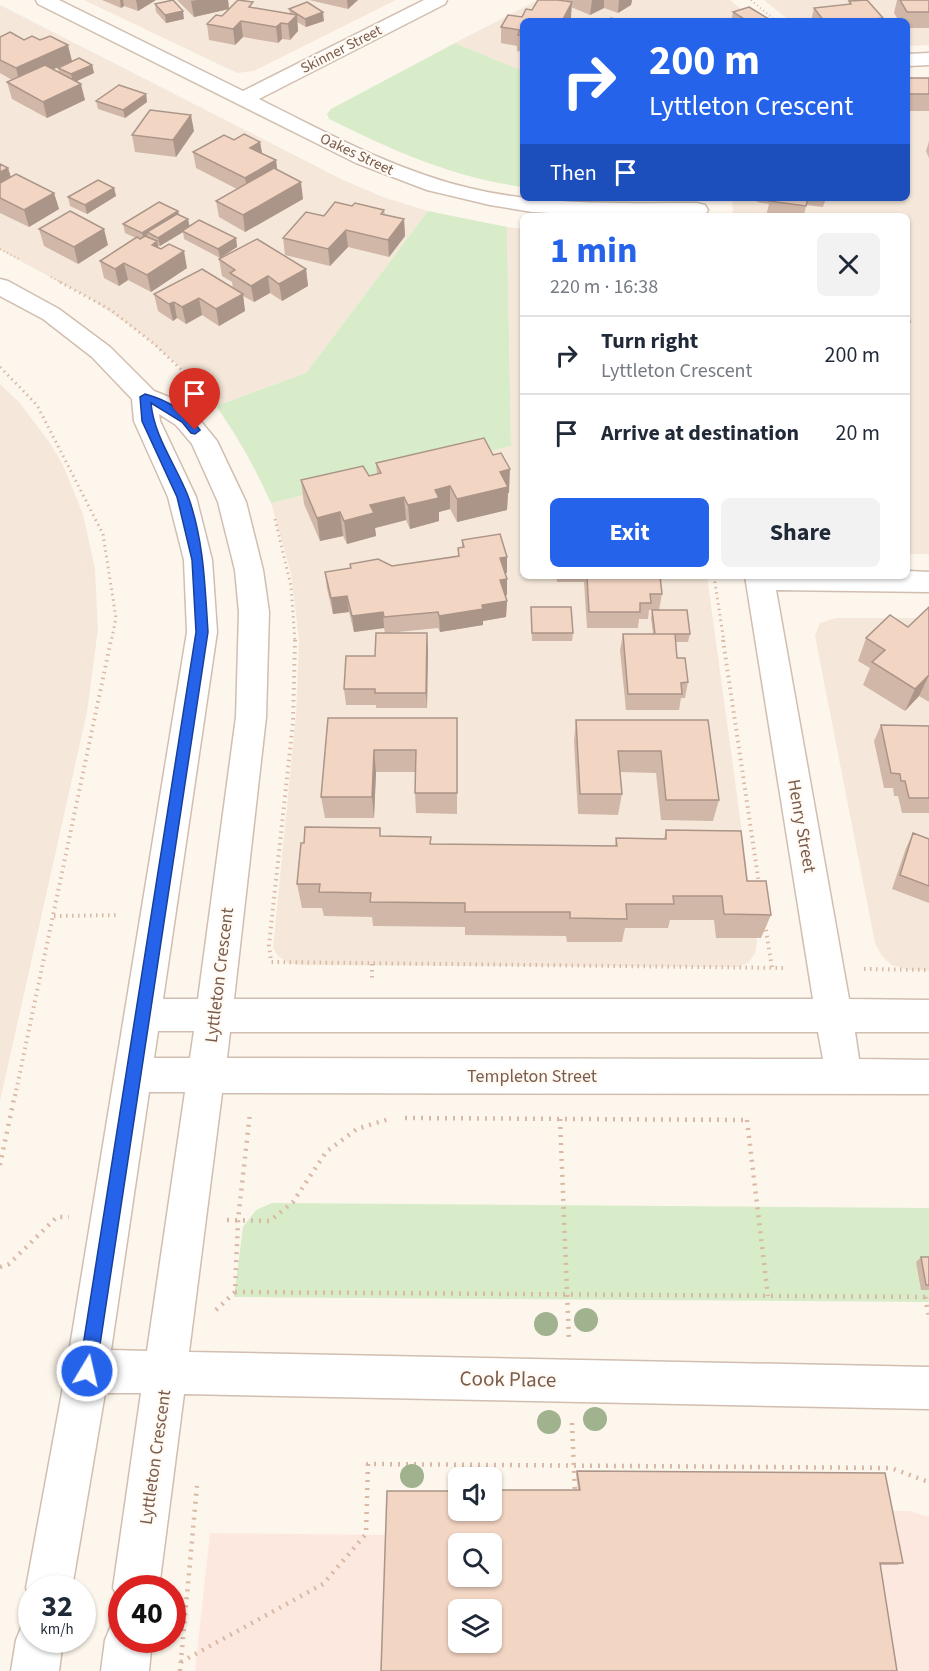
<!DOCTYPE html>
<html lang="en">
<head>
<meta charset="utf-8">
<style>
  :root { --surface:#fff; --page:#f2f2f3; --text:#1f2937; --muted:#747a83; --line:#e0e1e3; --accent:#2563eb }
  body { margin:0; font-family:"Source Sans 3",sans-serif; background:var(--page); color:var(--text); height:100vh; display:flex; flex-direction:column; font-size:22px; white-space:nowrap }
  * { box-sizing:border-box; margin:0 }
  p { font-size:20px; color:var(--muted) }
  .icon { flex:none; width:33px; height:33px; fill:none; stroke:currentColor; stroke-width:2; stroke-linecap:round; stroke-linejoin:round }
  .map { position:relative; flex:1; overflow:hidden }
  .sheet { position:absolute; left:520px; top:213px; width:390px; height:366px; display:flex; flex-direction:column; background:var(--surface); border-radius:9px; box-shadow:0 2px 4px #0004 }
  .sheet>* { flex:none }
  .guide { position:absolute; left:520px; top:18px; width:390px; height:183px; border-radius:9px; box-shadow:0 2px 4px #0004; background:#2563eb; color:#fff; overflow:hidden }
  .buttons { position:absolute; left:448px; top:1467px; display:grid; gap:12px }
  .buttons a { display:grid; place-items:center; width:54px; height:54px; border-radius:9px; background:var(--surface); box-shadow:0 2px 4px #0004; font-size:30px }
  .speed { position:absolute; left:18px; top:1575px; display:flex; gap:12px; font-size:30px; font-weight:700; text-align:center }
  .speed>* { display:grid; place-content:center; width:78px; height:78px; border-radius:50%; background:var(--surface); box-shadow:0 2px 4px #0004; line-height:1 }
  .speed small { font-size:15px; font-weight:400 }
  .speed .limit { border:9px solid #d22; background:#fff; color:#111 }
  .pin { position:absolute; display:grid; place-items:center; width:51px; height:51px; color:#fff; margin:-62px -26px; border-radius:50% 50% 50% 0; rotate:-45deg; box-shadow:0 0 6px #0007 }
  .pin .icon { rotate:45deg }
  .me { position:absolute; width:66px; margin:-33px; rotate:9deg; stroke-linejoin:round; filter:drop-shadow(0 0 4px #0008) }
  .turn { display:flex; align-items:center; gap:21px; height:126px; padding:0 30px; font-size:27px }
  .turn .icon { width:78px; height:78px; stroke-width:2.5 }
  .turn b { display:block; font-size:42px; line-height:51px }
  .then { display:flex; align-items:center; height:57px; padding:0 30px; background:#0003; gap:12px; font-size:22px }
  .round { display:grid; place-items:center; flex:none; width:63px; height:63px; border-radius:9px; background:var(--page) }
  .overview { display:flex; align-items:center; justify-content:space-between; height:102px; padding:0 30px }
  h1 { font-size:36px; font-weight:700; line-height:45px; color:var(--accent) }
  .button { display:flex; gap:12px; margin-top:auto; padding:12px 30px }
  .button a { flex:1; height:69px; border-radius:9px; background:var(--accent); color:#fff; font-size:24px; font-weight:700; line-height:69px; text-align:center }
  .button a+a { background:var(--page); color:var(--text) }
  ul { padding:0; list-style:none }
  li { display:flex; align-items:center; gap:18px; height:78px; padding:0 30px; border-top:2px solid var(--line) }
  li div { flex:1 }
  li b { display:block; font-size:22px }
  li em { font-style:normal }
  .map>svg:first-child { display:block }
  .residential { fill:#f5e8da }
  .commercial { fill:#fde8e0; fill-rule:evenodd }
  .green { fill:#d8ecc9 }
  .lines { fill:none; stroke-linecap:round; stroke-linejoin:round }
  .minor-casing { stroke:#d1beb0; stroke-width:3 }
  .path-far3 { stroke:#d9b8a5; stroke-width:2; stroke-dasharray:1 3; stroke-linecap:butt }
  .path-far2 { stroke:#d9b8a5; stroke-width:3; stroke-dasharray:1.5 4; stroke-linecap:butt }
  .path-far1 { stroke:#d9b8a5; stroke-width:4; stroke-dasharray:1.5 4.5; stroke-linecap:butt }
  .path { stroke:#d9b8a5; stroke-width:4.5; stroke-dasharray:2 6; stroke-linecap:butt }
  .minor { fill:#fff; fill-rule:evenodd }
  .tree { fill:#a0b28e }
  .wall { fill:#d1b7a8 }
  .shaded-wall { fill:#aa9588 }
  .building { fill:#f3d5c3; stroke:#aa9588; stroke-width:1.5; fill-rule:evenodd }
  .route { fill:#2563eb; stroke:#184099; stroke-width:1.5 }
  .labels { text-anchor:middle; stroke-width:4.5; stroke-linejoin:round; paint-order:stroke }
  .far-street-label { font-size:15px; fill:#7a5c4d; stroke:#fffaf3 }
  .street-label { font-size:18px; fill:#7a5c4d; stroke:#fffaf3 }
  .near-street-label { font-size:21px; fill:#7a5c4d; stroke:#fffaf3 }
</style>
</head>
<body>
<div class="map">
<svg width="929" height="1671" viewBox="0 0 929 1671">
  <rect width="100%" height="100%" fill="#fdf6ec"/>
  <!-- residential -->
  <path class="residential" d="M84,0H396L254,71L237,73Z
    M538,0H730L755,21H524L523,71L455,43Z
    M764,0H929V45L908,46V21H790Z
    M0,5L343,180L383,197L428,211L306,373L216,406L187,373L139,332L91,299L0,250Z
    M929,78V554H908V216H733L732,198H908V80Z
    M507,227L523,229L524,576H707L757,942L755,953L749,962L740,967L299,965L288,963L278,956L273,948L296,714L299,641L291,573L271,503L511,446Z
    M0,384L19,402L50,443L63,465L83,514L95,569L98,629L87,712L0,1101Z
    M836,618H929V970H908L892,965L882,956L875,943L815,636L820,623Z"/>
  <!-- commercial -->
  <path class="commercial" d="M580,1508L909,1511L929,1517V1671H195L210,1533L581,1537ZM459,1544H492V1576H459ZM459,1610H492V1642H459Z"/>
  <!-- green -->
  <path class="green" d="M455,43L523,71V187C451,177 394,151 329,119L327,114L331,109Z
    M428,211L507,227L511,446L271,503C255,468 238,437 216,406L306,373Z
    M272,1203L929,1208V1302L234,1297L243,1227L256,1210Z"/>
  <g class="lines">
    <defs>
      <path id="minor" d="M36,0H59L243,91L424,0H447L445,4L259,99C327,133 394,170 469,188C543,206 621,203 697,203L705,205L708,210L705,215L700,216H603L532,212L490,205L427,190L356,163L38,4Z
        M929,53V65L908,66V54Z
        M0,279L8,281L59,309L110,347L154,391L169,397L194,413L217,441L246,502L263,570L269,612L266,717L234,999H813L745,576H908V571L929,572V592L776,590L849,999L929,1000V1032H855L859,1059L929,1060V1094L222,1093L189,1352L929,1367V1409L184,1394L159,1588H122V1605L113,1588L141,1393H105L72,1588H32V1601L26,1588L66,1371L187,632L184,560L168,497L134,421L132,399L92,357L43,319L0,296ZM159,414L176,425L192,444L218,502L235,570L239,612L236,717L198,999H163L217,632L212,560L196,497L160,421ZM158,1031H194L190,1058H154ZM230,1032H818L823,1059L227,1058ZM149,1092H185L147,1351L111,1350Z
        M32,1620V1640H63L59,1671H11L16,1640L23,1623Z
        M122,1620V1640H152L149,1671H101L105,1640L112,1623Z"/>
    </defs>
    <!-- minor casing -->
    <use href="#minor" class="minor-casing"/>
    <!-- path-far3 -->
    <path class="path-far3" d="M751,0L776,21
      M0,249L21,260
      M51,277L62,283"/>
    <!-- path-far2 -->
    <path class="path-far2" d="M60,282L111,310L153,343L203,390
      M0,367L37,405L103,534L116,618L111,642
      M275,519L291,586L295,642
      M714,576L724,642"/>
    <!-- path-far1 -->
    <path class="path-far1" d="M295,640L293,722L269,945L271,962L787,968
      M723,640L759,884
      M54,916L119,915
      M765,924L772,968
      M372,964V979
      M864,969L929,970
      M15,1096L111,640"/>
    <!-- path -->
    <path class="path" d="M405,1118L747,1120
      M560,1119L569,1340
      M747,1120L768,1296
      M0,1165L15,1094
      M227,1220L270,1221L293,1202L326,1152L357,1129L392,1118
      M0,1267L9,1264L57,1217H69
      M235,1292L929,1297
      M925,1297L929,1317
      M216,1310L235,1292L238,1220L250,1113
      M572,1423L575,1493
      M181,1662L323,1584L366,1534L368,1464L891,1468L929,1482
      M180,1671L197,1486"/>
    <!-- minor -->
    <use href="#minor" class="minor"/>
  </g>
  <!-- trees -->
  <g class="tree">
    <circle cx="586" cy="1320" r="12"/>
    <circle cx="546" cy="1324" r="12"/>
    <circle cx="595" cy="1419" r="12"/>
    <circle cx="549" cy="1422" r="12"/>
    <circle cx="412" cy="1476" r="12"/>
  </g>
  <!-- wall -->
  <path class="wall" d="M102,0H156L138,11L124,6L121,8Z
    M177,0H228L229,9L194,17Z
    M309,0H358L348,9Z
    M566,0H632L631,5L618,13L604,8L590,15L571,7V18L524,21V52L517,51V46L501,43V27L522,17L532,10L566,1Z
    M897,0H929V28H908V21H899L894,13Z
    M849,1L882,21H811L814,8L849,4Z
    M155,4L184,19L166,23L156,12Z
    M254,8L290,14L289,9L324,21L306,27L297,22L298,31L290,40L282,39L278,43L243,37L235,45L209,40L207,24Z
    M733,12L772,21H731Z
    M0,37L24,40L72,61L53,69L59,72L58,68L92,65L94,73L76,81L85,100L47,118L12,99L7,82L12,80L0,73Z
    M908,78H929V111H908Z
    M146,94L147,102L125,118L98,109L96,101Z
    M194,131L176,157L135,152L132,135Z
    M234,140L260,142L262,154L276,160L277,169L303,199L245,232L219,217L216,201L237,189L196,168L193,152Z
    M929,141V158L926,151Z
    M0,164L8,168L11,177L54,193L59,209L29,227L0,213Z
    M114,188L116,196L87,214L70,206L68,197Z
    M758,198H826L823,207L806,205L804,216H766L769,204L757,202Z
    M352,206L384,210L385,215L404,219L405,236L389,257L348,247L330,266L285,255L283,238L324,216Z
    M178,211L179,215L188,219L189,226L236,238L237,247L220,258L184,239L183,232L160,246H158L159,248L187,268L151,292L128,280L119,286L104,278L100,261L136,238L125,233L123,224Z
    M39,229L108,245L78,264L44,246Z
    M219,259L306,269L308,286L282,301L270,293L254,302L243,296L245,311L219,326L202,315L186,324L177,318L173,321L158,311L154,294L233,288L232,282L222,276Z
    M908,311L910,322L908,331Z
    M376,463L509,493H508L507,510L457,522L450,509L439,512V521L410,529L406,520L375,528L376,536L347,544L343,536L320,541L304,504L301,480L369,476L377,474Z
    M462,540L507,557V573H505L507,579V595L505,596L507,601L506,617L483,621V625L440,632L438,628L388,633L428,649L427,708H376V705H346L344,689L375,656L385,633L384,628L354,632L349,612L333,614L327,589L325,572L392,566L458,556V548H462Z
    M556,576H660L662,594L659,610H649L648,619H639L638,628H587L584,582H557Z
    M531,607L573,633L572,641H532Z
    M929,607V702L919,696L905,711L863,685L870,668L858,661L866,638L908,627Z
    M652,610L690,634L688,642H676L677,658L688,682L685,698H681L679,710H626L620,650L623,634H653L651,618Z
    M328,718H457V814L416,813L415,793V772H376L374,818H325L321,797Z
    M576,720H708L719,800L713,821L661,820L656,773L620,772L622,794L618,815L578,814L574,741Z
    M881,725L929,726V813H902L898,796H894L893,788H884L874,741Z
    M666,830L747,881L771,915L761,938H716L714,920H670L668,928H625L622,942H567L566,936L465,935V927L373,926L372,917L324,916L322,908H302L297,884L381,836L431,837V844L615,846L616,838L664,839Z
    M913,833L929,839V903L892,889L906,848Z
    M921,1257H929V1290H921L916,1262Z
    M577,1471L903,1563L897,1565H880L578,1490L576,1474Z"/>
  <!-- shaded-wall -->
  <path class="shaded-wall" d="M120,0H123L124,6L121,8Z
    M136,0H156L138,11Z
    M197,0H228L229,9L194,17L191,1Z
    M347,0H358L348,9Z
    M592,0H604V8L590,15Z
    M619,0H632L631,5L618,13Z
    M572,2L571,18L569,21H562Z
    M183,11L184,19L166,23L165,15Z
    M323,12L324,21L306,27L305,19Z
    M297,15L298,31L290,40L288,24Z
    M883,18L882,21H860Z
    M859,19L858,21H840Z
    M241,21L243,37L235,45L233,29Z
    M281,23L282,39L278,43L276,27Z
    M68,45L72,61L20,84L16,68Z
    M92,65L94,73L73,83L71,74Z
    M81,84L85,100L47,118L43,102Z
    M146,94L147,102L125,118L123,110Z
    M191,115L194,131L176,157L173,140Z
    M260,142L263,158L250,148Z
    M276,160L278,177L248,194L245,178Z
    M8,168L13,185L0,192V172Z
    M301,182L303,199L245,232L243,215Z
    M114,188L116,196L87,214L85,205Z
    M54,193L59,209L29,227L24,210Z
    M178,211L180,219L147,232L148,239L144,242L142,233Z
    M188,219L190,228L182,231L183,232L160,246L158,238Z
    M404,219L405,236L389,257L388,240Z
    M104,229L108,245L78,264L74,247Z
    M346,230L348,247L330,266L328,249Z
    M236,238L237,247L220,258L218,249Z
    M157,241L161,258L152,245Z
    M184,251L187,268L151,292L147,275Z
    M124,263L128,280L119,286L115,269Z
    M306,269L308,286L282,301L279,284Z
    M268,276L270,293L254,302L251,286Z
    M243,294L245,311L219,326L216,309Z
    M199,298L202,315L186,324L182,307Z
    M174,302L177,318L173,321L169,304Z
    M510,469L509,493H508L507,510L457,522V499L500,472Z
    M450,486V509L439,512V521L410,529L408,505L435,490Z
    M404,497L406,520L375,528L376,536L347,544L344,521L370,505Z
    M340,512L343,536L320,541L317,518Z
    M507,557V573L500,574V558Z
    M507,579V595L500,597V580Z
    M347,596L349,612L333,614L331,598Z
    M507,601L506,617L483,621V625L440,632L439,616L482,605Z
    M383,612L384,628L354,632L352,616Z
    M427,633L428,649L427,708L426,693Z
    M929,675L919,696L905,711L915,689Z
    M374,750L376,772L374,818L372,797Z"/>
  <!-- building -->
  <path class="building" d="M173,0L183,11L165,15L155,4Z
    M238,0L253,2L249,7L297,15L288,24L281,23L276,27L241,21L233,29L207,24L216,15L222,16Z
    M538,0H558L572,2L562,21H524V35H518L520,30L501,27L508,15L522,17L526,9L532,10Z
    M867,0L883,18L860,21L859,19L840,21H824L814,8L851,4L849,1Z
    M900,0H929V12H907Z
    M307,2L323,12L305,19L289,9Z
    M749,7L772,21H747L733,12Z
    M611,18L618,21H607Z
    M10,32L24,40L32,36L40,40L50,36L68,45L16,68L0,60V37Z
    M79,58L92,65L71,74L58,68Z
    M45,65L81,84L43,102L7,82Z
    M908,78H929V94H908Z
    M119,85L146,94L123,110L96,101Z
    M150,110L191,115L173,140L132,135Z
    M244,134L260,142L250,148L276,160L245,178L193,152L224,135L234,140Z
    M0,164L8,168L0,172Z
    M274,168L301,182L243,215L216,201Z
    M16,174L54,193L24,210L0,198V183Z
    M98,180L114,188L85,205L68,197Z
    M770,198H808L806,206L769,201Z
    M159,202L178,211L142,233L123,224Z
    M335,202L352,206L355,203L384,210L381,214L404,219L388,240L346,230L328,249L283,238L306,212L324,216Z
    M70,211L104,229L74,247L39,229Z
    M177,214L188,219L158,238L147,232Z
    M199,220L236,238L218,249L182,231Z
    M145,236L157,241L152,245L161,249L169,244L184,251L147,275L124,263L115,269L100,261L137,237L140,239Z
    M257,239L306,269L279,284L268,276L251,286L230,273L235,270L219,259Z
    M202,269L243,294L216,309L199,298L182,307L174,302L169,304L154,294Z
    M908,311L910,322H908Z
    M484,438L493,455L501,453L510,469L500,472L508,487L457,499L450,486L435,490L439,498L408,505L404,497L370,505L374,513L344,521L340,512L317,518L301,480L363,466L369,476L381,473L376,463Z
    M500,534L507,557L500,558L507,579L500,580L507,601L482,605L483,609L439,616L438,612L384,617L383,612L352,616L347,596L331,598L325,572L351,568L350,564L378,559L392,566L459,556L458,548L464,547L462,540Z
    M587,576H660L662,594H650L651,603H640V612H589Z
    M531,607H571L573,633H532Z
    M929,607V675L915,689L872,662L885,650L866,638L890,615L908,627Z
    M652,610H687L690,634H655Z
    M376,633H427L426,693H375V689H344L346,656H375Z
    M623,634H675L677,658H685L688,682L681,683L682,694H628Z
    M328,718H457V793H415L416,750H374L372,797H321Z
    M576,720H708L719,800H666L661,751H618L622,794H580Z
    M881,725L929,726V798H909L905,781H901L900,774L891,773Z
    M305,827L380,828V836L431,837L430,844L617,846L616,838L666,839V830L741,831L747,881H766L771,915L724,914L722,896H673L674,904H626L627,919L570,918V912H465V903L370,902L371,893L319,892L320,884H297L301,843H304Z
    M913,833L929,839V886L900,875Z
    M921,1257H929V1285H926Z
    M577,1471L885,1473L903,1563H880L897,1671H381L387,1491H459V1510H492V1490H580ZM459,1544H492V1576H459ZM459,1610H492V1642H459Z"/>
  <!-- route -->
  <path class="route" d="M145,394C167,400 187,412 200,430L195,434L191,433L182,422L151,403C154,437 176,465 188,496C204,540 205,587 208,632L96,1371L94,1377L87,1380L81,1377L79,1371L196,632L192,560L177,497L142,421L140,397Z"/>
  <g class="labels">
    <!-- far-street labels -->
    <g class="far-street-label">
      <text transform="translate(341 49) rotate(-27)" y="5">Skinner Street</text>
      <text transform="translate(357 154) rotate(25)" y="5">Oakes Street</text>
    </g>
    <!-- street labels -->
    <g class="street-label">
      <text transform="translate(802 826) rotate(80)" y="6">Henry Street</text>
      <text transform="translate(219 975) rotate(-83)" y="6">Lyttleton Crescent</text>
      <text x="532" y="1082">Templeton Street</text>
      <text transform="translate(155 1457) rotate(-82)" y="6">Lyttleton Crescent</text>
    </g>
    <!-- near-street labels -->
    <g class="near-street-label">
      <text transform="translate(508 1379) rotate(1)" y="7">Cook Place</text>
    </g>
  </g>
</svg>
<div class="buttons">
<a><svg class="icon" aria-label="sound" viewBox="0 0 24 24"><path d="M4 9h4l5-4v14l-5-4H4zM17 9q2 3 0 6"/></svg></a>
<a><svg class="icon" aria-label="search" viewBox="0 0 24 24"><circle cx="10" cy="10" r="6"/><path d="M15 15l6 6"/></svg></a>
<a><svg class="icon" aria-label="layers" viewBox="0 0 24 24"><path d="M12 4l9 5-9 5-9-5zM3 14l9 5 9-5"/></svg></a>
</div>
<div class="speed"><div>32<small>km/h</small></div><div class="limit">40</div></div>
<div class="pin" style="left:195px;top:430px;background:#d93025"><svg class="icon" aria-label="arrive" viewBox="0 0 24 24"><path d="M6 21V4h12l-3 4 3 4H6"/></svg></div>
<svg class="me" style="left:87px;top:1371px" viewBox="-20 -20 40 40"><circle r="17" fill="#2563eb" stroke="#fff" stroke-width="3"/><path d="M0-11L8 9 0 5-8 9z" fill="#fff"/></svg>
<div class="guide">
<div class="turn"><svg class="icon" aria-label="right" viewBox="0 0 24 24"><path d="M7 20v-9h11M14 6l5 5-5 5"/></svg><div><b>200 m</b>Lyttleton Crescent</div></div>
<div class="then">Then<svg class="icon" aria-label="arrive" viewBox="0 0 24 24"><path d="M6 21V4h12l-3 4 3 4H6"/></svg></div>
</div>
<section class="sheet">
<div class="overview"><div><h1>1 min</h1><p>220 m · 16:38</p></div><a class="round"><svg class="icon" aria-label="close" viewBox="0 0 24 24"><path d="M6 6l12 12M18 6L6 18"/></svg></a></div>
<ul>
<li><svg class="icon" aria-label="right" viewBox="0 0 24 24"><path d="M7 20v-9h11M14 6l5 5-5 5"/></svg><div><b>Turn right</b><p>Lyttleton Crescent</p></div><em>200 m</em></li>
<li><svg class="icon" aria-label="arrive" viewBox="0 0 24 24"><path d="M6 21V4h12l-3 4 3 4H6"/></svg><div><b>Arrive at destination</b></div><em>20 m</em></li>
</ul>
<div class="button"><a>Exit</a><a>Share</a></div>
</section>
</div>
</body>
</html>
